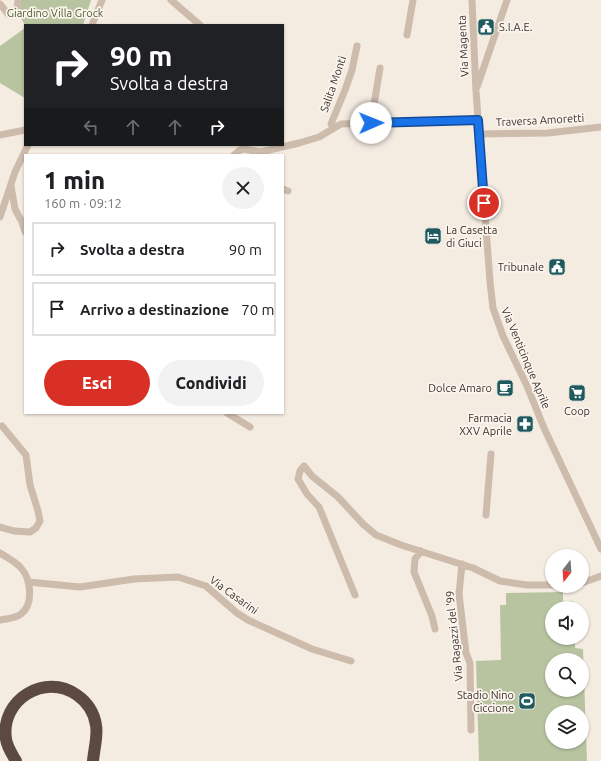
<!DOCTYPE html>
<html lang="it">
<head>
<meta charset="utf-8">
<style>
  :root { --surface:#fff; --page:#f2f2f2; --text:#202124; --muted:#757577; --line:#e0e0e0; --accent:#d93025 }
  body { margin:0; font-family:Ubuntu,sans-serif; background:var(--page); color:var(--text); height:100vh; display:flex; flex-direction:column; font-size:15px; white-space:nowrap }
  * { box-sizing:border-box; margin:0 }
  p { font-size:13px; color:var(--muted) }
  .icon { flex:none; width:22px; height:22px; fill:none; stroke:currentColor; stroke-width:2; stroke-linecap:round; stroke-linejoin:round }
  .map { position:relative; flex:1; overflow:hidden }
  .side { position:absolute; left:24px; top:154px; width:260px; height:260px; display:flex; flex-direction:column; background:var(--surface); border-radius:0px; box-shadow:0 1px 3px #0004 }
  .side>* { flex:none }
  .hud { position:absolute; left:24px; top:24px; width:260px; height:122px; border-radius:0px; box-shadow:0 1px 3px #0004; background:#202124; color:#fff; overflow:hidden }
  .needle { width:26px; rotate:197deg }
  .controls { position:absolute; left:545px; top:549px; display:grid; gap:8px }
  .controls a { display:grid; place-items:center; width:44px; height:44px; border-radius:50%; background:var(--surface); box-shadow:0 1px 3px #0004; font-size:20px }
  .pin { position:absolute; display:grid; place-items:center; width:34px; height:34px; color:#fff; margin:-17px; border:2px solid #fff; border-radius:50%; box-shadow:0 1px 4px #0007 }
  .me { position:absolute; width:44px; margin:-22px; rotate:89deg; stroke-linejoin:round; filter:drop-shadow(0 0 3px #0008) }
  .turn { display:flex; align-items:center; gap:14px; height:84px; padding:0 20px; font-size:18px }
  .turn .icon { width:52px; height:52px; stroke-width:2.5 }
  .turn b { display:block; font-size:28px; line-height:34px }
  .lanes { display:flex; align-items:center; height:38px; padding:0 20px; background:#0003; justify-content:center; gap:20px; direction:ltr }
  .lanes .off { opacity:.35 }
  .round { display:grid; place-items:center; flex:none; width:42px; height:42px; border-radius:21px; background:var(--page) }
  .overview { display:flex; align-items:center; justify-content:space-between; height:68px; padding:0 20px }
  h1 { font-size:24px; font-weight:800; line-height:30px }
  .primary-button { display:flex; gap:8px; margin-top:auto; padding:8px 20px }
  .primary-button a { flex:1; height:46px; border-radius:24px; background:var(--accent); color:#fff; font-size:16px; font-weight:800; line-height:46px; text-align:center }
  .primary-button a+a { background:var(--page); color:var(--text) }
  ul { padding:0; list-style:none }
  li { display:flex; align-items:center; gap:12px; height:54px; margin:0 8px 6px; padding:0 12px; border:2px solid var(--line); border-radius:0px }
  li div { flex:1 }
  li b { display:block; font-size:15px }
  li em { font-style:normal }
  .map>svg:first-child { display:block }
  .garden { fill:#b8c4a0; fill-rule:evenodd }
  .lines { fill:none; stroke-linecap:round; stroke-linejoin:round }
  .minor { stroke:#cdbbac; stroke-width:7 }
  .motorway { stroke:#5c4a42; stroke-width:12 }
  .route-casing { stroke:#114b97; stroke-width:10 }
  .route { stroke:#1a73e8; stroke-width:7 }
  .labels { text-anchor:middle; stroke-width:3.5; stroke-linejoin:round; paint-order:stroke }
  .park-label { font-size:11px; fill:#4a5a2e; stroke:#fbf5ee }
  .poi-label { font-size:11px; fill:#3b302b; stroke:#fbf5ee; text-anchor:end }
  .street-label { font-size:11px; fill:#3b302b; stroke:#fbf5ee }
</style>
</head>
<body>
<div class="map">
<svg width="601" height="761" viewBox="0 0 601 761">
  <rect width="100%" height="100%" fill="#f4ebe1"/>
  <!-- garden -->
  <path class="garden" d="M21,0H91L83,25H25L19,15Z
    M25,28V98L0,83V46Z
    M563,592V601H573V608H552V638H575V648L583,649L587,761H479L476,661L501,660L500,605H506V593ZM552,660H582V690H552ZM552,712H582V742H552Z"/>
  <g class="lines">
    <!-- minor -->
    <path class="minor" d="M171,0L200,25
      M472,0L476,91L490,282L493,308L503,336L527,386L544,428L601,549
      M0,4L8,14L13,15L17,11L18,0
      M92,25L102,0
      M407,35L413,0
      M477,87L507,0
      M371,123L380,68
      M334,128L331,124L345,90L352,70L357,46
      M479,134L548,133L601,127
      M0,135L25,130
      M234,155L240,150L244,149L261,152L299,143L319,137L341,124L478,120
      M11,186L15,209L22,222L25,232
      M283,189L288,191
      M0,217L15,172L28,145
      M227,413L250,427
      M486,515L491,454
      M0,527L14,531L30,532L36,528L40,521L38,511L30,485L26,455L2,426
      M421,551L415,559L414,572L432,616L435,629
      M0,553C6,557 16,562 21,568C31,579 34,604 21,614C16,618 7,619 0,620
      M462,564L459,594L466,653L470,663L471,730
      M28,582L80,587L134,579L178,577L206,586L237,613L248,620L312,649L351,661
      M582,583L601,576
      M355,595L319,507L307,494L298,479L300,471L304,466L312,476L338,497L363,524L376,535L401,545L473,568L500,581L527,585H552"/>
    <!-- motorway -->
    <path class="motorway" d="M16,761C12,754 7,747 6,739C0,700 45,672 77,695C87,702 94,712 96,725C98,736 94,749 93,761"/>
  </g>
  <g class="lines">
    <defs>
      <path id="route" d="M371,123L478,120L484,203"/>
    </defs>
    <!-- route casing -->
    <use href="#route" class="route-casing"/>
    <!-- route -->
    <use href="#route" class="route"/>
  </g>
  <!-- icons -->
  <defs>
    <symbol id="civic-square" viewBox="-11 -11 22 22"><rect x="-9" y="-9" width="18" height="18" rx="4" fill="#1f5a5e" stroke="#fbf5ee"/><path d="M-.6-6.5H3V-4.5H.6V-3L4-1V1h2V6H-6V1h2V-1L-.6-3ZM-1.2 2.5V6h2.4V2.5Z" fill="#fff"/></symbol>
    <symbol id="hotel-square" viewBox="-11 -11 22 22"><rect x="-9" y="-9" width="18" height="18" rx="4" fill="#1f5a5e" stroke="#fbf5ee"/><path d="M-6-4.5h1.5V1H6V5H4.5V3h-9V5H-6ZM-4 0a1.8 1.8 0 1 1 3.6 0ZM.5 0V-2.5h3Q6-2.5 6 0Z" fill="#fff"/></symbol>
    <symbol id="cafe-square" viewBox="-11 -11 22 22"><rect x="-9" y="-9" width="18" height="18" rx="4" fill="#1f5a5e" stroke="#fbf5ee"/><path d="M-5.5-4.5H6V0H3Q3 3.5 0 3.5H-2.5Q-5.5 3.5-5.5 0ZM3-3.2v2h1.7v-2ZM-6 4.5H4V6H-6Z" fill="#fff"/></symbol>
    <symbol id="supermarket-square" viewBox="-11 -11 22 22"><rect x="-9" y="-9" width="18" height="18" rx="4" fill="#1f5a5e" stroke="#fbf5ee"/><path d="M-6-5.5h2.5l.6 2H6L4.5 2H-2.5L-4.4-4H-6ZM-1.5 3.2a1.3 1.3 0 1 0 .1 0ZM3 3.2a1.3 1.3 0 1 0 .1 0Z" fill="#fff"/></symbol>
    <symbol id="pharmacy-square" viewBox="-11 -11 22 22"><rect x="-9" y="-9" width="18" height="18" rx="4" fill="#1f5a5e" stroke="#fbf5ee"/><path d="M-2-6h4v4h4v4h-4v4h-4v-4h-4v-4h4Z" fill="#fff"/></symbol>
    <symbol id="stadium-square" viewBox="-11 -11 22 22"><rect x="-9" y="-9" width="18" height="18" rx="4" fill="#1f5a5e" stroke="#fbf5ee"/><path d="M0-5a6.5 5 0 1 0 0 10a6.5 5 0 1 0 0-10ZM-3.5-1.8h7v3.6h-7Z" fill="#fff"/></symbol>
  </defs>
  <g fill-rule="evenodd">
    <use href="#civic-square" x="476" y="17" width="20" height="20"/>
    <use href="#hotel-square" x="423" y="226" width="20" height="20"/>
    <use href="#civic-square" x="547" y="257" width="20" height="20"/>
    <use href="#cafe-square" x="495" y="378" width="20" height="20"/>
    <use href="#supermarket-square" x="567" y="383" width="20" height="20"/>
    <use href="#pharmacy-square" x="515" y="414" width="20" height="20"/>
    <use href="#stadium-square" x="517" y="691" width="20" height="20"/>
  </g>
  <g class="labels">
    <!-- park labels -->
    <g class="park-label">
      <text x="55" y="17">Giardino Villa Grock</text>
    </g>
    <!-- poi labels -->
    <g class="poi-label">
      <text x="499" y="31" text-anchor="start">S.I.A.E.</text>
      <text x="446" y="234" text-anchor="start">La Casetta<tspan x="446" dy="13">di Giuci</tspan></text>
      <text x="544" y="271">Tribunale</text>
      <text x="492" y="392">Dolce Amaro</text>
      <text x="577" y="415" text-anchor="middle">Coop</text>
      <text x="512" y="422">Farmacia<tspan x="512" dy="13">XXV Aprile</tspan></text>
      <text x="514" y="699">Stadio Nino<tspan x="514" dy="13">Ciccione</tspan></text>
    </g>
    <!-- street labels -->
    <g class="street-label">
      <text transform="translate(463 46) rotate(-93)" y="4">Via Magenta</text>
      <text transform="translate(333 84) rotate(-71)" y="4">Salita Monti</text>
      <text transform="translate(540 120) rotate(-3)" y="4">Traversa Amoretti</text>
      <text transform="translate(526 358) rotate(67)" y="4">Via Venticinque Aprile</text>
      <text transform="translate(234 595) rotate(36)" y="4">Via Casarini</text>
      <text transform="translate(454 636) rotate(-96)" y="4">Via Ragazzi del '99</text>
    </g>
  </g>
</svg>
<div class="controls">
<a><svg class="needle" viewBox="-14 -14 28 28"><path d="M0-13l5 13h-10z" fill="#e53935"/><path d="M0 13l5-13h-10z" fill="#757577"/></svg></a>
<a><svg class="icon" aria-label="sound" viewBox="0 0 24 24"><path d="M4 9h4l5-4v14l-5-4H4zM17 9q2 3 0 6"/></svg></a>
<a><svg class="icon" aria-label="search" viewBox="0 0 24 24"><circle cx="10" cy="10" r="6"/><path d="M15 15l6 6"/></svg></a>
<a><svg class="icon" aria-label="layers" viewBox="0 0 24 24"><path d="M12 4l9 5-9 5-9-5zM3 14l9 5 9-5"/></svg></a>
</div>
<div class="pin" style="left:484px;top:203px;background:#d93025"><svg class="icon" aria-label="arrive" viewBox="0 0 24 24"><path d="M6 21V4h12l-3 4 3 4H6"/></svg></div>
<svg class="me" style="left:371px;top:123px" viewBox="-20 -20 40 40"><circle r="19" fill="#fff"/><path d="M0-13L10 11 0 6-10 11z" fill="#1a73e8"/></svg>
<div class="hud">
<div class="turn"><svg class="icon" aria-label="right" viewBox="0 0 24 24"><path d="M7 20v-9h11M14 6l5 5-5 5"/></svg><div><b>90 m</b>Svolta a destra</div></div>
<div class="lanes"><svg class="icon off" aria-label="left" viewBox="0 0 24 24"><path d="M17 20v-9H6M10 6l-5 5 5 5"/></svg><svg class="icon off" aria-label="ahead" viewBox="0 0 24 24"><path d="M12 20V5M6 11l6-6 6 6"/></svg><svg class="icon off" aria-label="ahead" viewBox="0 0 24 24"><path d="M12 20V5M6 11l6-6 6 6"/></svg><svg class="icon" aria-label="right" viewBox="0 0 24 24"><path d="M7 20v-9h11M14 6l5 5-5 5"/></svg></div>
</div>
<section class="side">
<div class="overview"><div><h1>1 min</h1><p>160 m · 09:12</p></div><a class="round"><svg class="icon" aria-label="close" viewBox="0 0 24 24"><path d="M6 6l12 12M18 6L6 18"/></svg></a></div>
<ul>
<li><svg class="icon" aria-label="right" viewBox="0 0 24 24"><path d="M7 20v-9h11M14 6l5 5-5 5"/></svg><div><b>Svolta a destra</b></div><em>90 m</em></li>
<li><svg class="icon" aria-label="arrive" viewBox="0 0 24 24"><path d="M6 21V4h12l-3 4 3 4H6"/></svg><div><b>Arrivo a destinazione</b></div><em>70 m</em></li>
</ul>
<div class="primary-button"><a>Esci</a><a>Condividi</a></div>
</section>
</div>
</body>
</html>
